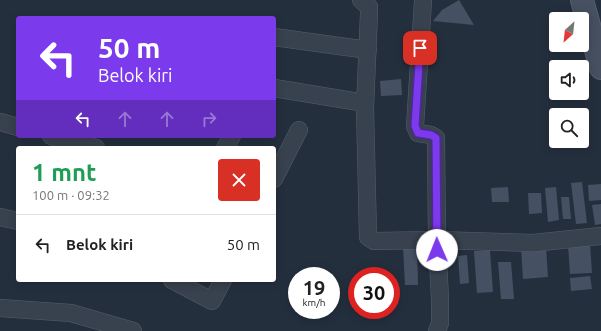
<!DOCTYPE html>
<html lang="id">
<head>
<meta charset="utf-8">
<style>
  :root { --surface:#fff; --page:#f2f2f2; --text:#222; --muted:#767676; --line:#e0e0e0 }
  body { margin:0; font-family:Ubuntu,sans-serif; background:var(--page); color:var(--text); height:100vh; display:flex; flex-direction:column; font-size:15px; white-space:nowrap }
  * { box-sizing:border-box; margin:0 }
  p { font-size:13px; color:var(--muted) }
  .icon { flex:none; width:22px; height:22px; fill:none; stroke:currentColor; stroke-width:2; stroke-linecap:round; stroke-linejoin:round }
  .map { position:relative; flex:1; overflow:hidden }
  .side { position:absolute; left:16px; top:146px; width:260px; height:136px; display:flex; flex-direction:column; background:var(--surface); border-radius:4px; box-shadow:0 2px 10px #0003 }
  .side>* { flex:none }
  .banner { position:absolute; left:16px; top:16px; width:260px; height:122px; border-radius:4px; box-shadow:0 2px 10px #0003; background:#7c3aed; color:#fff; overflow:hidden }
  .needle { width:26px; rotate:207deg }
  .fabs { position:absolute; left:549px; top:12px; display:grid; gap:8px }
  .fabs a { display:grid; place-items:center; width:40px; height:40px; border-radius:4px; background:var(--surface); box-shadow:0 2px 10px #0003; font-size:20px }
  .speed { position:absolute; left:288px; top:267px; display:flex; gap:8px; font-size:20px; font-weight:700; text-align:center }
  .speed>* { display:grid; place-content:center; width:52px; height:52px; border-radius:50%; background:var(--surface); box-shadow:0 2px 10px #0003; line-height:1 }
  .speed small { font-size:10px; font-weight:400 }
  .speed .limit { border:6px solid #d22; background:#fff; color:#111 }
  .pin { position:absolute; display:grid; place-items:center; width:34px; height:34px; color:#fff; margin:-17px; border-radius:8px; box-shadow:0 2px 6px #0006 }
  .me { position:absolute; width:44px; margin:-22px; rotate:359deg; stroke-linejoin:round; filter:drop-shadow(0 0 3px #0008) }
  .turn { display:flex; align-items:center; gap:14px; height:84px; padding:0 16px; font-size:18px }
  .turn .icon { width:52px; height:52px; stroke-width:2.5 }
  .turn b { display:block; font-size:28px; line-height:34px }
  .lanes { display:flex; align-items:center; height:38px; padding:0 16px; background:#0003; justify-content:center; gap:20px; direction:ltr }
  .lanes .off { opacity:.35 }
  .round { display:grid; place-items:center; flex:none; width:42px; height:42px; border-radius:4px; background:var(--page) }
  .summary { display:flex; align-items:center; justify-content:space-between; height:68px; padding:0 16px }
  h1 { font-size:24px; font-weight:600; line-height:30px; color:#1e9e55 }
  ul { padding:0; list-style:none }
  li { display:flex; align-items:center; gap:12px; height:60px; padding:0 16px; border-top:1px solid var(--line) }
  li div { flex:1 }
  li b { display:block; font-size:15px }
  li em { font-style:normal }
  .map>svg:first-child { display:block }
  .building { fill:#455162 }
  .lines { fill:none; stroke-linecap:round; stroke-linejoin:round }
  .street-casing { stroke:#565f6c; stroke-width:18 }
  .secondary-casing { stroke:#565f6c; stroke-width:24 }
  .street { stroke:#38414e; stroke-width:17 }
  .secondary { stroke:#465061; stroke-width:22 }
  .route-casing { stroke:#51269a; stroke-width:10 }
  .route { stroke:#7c3aed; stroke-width:7 }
</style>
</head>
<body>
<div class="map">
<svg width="601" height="331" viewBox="0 0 601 331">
  <rect width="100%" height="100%" fill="#242f3e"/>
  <!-- building -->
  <path class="building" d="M459,0L474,25L433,21L442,10Z
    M401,79L402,95L381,96L380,81Z
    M582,182L587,223L576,224L571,183Z
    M601,184V200L589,201L588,185Z
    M508,187L509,202H492L491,188Z
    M556,187L559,220L548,222L545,188Z
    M528,193H541L542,213L529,214Z
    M561,197H569L571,219H563Z
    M601,204V224L595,225L592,205Z
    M590,243L592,273L570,274L568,245Z
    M443,244L452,247L453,260L441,261Z
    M417,246L418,285H405L403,247Z
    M546,247L548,277L523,279L521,248Z
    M490,250L493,292L477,293L474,251Z
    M467,255L469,283L460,284L458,256Z
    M498,262H511L514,299H501Z
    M590,276L592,289L571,291L570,278Z
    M307,310H329V312L307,314Z"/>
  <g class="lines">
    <defs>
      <path id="street" d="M361,0L369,7V13L365,108L368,237L374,241L437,240L440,299V323L437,331
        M423,1L415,126L418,133L431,135L436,138L437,240L533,243L601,236
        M274,37L368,50
        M274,88L365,103
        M0,122L18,127
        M51,136L96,148
        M225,148L232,136
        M274,179L299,130
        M0,217L18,221
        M172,280L212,301L223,280
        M0,308L71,313L133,331"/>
      <path id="secondary" d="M582,0L601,68"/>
    </defs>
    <!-- street casing -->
    <use href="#street" class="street-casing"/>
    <!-- secondary casing -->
    <use href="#secondary" class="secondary-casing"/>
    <!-- street -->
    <use href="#street" class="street"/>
    <!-- secondary -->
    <use href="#secondary" class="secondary"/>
  </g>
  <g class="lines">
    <defs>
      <path id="route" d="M420,48L415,126L418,133L431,135L436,138L437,250"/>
    </defs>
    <!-- route casing -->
    <use href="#route" class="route-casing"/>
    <!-- route -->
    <use href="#route" class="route"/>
  </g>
</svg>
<div class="fabs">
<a><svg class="needle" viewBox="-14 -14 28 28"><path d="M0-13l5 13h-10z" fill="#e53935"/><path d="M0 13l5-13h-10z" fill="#767676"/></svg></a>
<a><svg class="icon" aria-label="sound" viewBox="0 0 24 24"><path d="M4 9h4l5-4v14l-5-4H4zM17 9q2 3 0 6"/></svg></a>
<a><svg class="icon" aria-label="search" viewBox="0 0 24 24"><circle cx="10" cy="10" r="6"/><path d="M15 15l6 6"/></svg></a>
</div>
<div class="speed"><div>19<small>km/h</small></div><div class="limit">30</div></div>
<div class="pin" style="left:420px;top:48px;background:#d93025"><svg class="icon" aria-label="arrive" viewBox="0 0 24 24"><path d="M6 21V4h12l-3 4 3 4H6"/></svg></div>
<svg class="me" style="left:437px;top:250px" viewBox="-20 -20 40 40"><circle r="19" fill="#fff"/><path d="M0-13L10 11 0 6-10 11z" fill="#7c3aed"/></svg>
<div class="banner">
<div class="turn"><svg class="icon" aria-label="left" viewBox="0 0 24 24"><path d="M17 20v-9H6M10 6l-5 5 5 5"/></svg><div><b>50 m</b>Belok kiri</div></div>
<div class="lanes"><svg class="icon" aria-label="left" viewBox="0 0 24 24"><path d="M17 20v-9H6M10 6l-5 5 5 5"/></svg><svg class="icon off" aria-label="ahead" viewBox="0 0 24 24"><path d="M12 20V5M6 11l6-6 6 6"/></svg><svg class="icon off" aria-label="ahead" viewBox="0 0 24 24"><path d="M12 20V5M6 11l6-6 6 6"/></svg><svg class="icon off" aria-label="right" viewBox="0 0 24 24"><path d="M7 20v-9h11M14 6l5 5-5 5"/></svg></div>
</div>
<section class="side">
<div class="summary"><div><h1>1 mnt</h1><p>100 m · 09:32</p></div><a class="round" style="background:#d93025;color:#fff"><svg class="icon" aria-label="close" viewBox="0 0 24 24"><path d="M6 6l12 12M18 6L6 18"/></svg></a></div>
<ul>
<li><svg class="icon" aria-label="left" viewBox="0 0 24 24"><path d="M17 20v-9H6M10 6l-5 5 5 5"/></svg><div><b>Belok kiri</b></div><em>50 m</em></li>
</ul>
</section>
</div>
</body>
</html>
